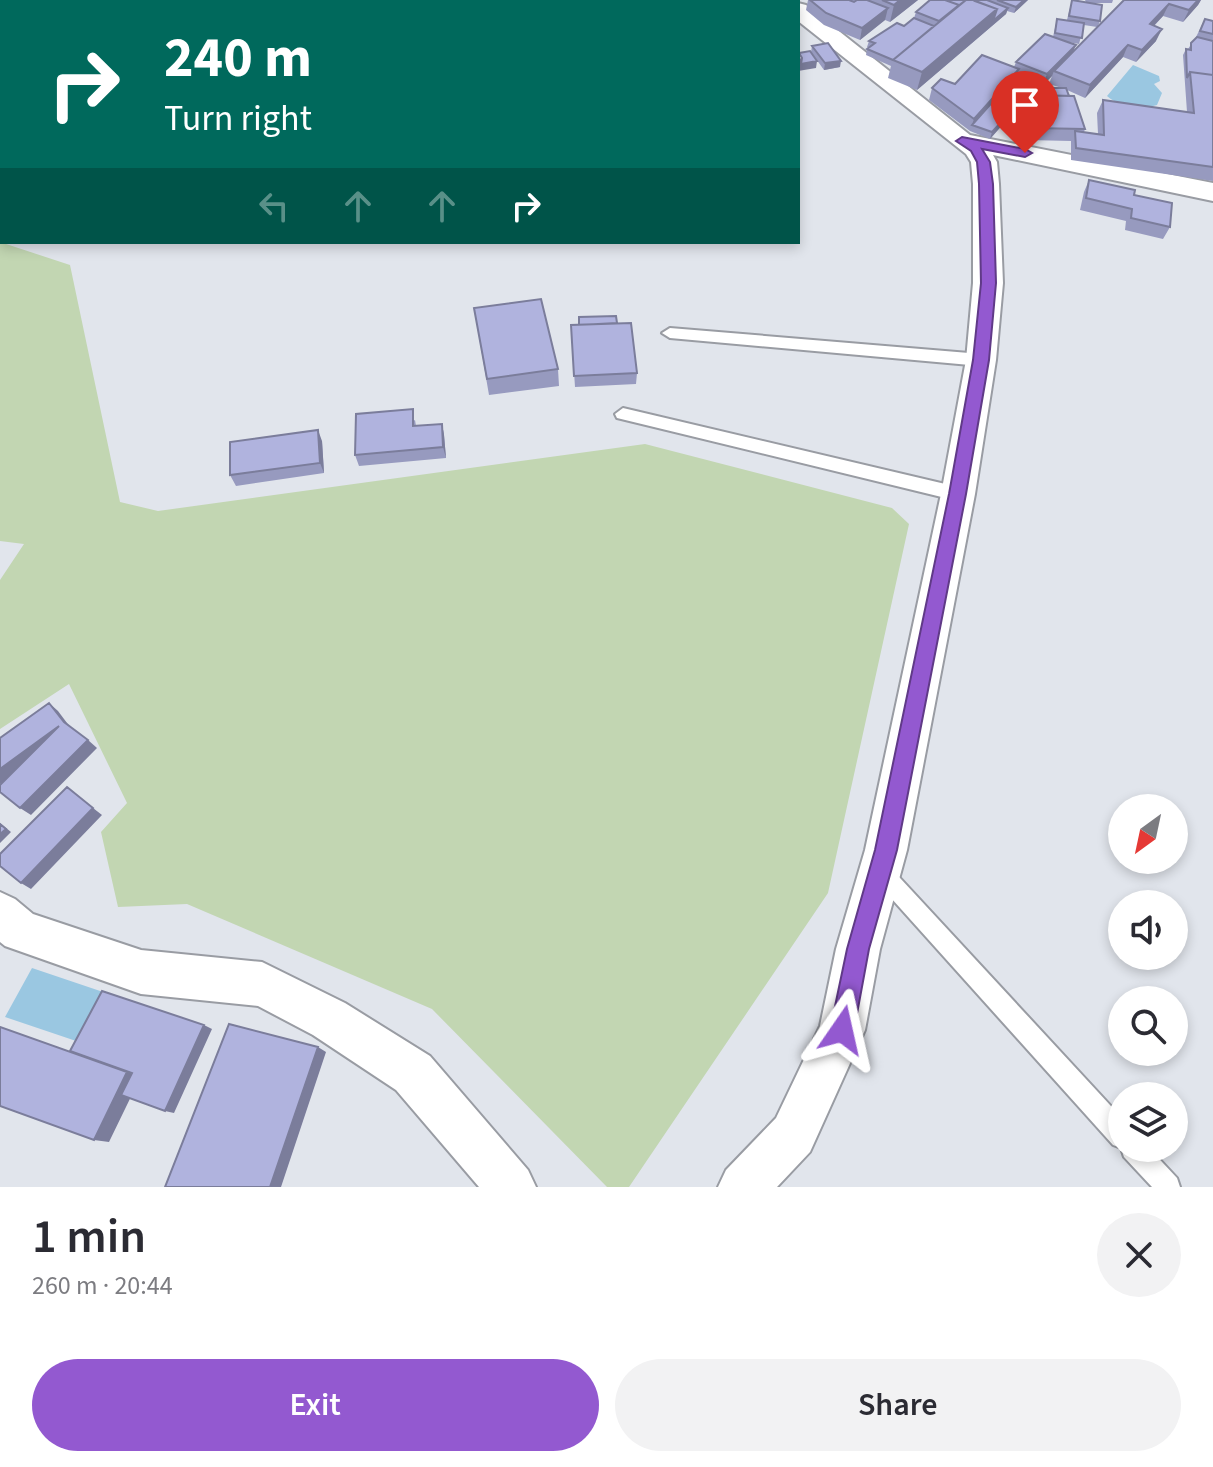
<!DOCTYPE html>
<html lang="en">
<head>
<meta charset="utf-8">
<style>
  :root { --surface:#fff; --page:#f2f2f3; --text:#2b2b33; --muted:#7c7c81; --accent:#9359d0 }
  body { margin:0; font-family:"Source Sans 3",sans-serif; background:var(--page); color:var(--text); height:100vh; display:flex; flex-direction:column; font-size:30px; white-space:nowrap }
  * { box-sizing:border-box; margin:0 }
  p { font-size:26px; color:var(--muted) }
  .icon { flex:none; width:44px; height:44px; fill:none; stroke:currentColor; stroke-width:2; stroke-linecap:round; stroke-linejoin:round }
  .map { position:relative; height:1187px; overflow:hidden }
  .details { display:flex; flex-direction:column; background:var(--surface); flex:1 }
  .details>* { flex:none }
  .top-card { position:absolute; left:0px; top:0px; width:800px; height:244px; box-shadow:0 4px 12px #0003; background:#00695c; color:#fff; overflow:hidden }
  .needle { width:52px; rotate:213deg }
  .buttons { position:absolute; left:1108px; top:794px; display:grid; gap:16px }
  .buttons a { display:grid; place-items:center; width:80px; height:80px; border-radius:50%; background:var(--surface); box-shadow:0 4px 12px #0003; font-size:40px }
  .pin { position:absolute; display:grid; place-items:center; width:68px; height:68px; color:#fff; margin:-82px -34px; border-radius:50% 50% 50% 0; rotate:-45deg; box-shadow:0 0 8px #0007 }
  .pin .icon { rotate:45deg }
  .me { position:absolute; width:88px; margin:-44px; rotate:11deg; stroke-linejoin:round; filter:drop-shadow(0 0 6px #0008) }
  .turn { display:flex; align-items:center; gap:28px; height:168px; padding:0 32px; font-size:36px }
  .turn .icon { width:104px; height:104px; stroke-width:2.5 }
  .turn b { display:block; font-size:56px; line-height:68px }
  .lanes { display:flex; align-items:center; height:76px; padding:0 32px; background:#0003; justify-content:center; gap:40px; direction:ltr }
  .lanes .off { opacity:.35 }
  .round { display:grid; place-items:center; flex:none; width:84px; height:84px; border-radius:42px; background:var(--page) }
  .headline { display:flex; align-items:center; justify-content:space-between; height:136px; padding:0 32px }
  h1 { font-size:48px; font-weight:600; line-height:60px }
  .action { display:flex; gap:16px; margin-top:auto; padding:16px 32px }
  .action a { flex:1; height:92px; border-radius:48px; background:var(--accent); color:#fff; font-size:32px; font-weight:600; line-height:92px; text-align:center }
  .action a+a { background:var(--page); color:var(--text) }
  .map>svg:first-child { display:block }
  .green { fill:#c2d6b2 }
  .water { fill:#9ac7e1 }
  .lines { fill:none; stroke-linecap:round; stroke-linejoin:round }
  .lane-casing { stroke:#999ca3; stroke-width:4 }
  .street-casing { stroke:#999ca3; stroke-width:4 }
  .lane { fill:#fff; fill-rule:evenodd }
  .street { fill:#fff; fill-rule:evenodd }
  .wall { fill:#979abf; fill-rule:evenodd }
  .shaded-wall { fill:#7b7d9b }
  .building { fill:#b0b3de; stroke:#7b7d9b; stroke-width:2 }
  .route { fill:#9359d0; stroke:#603a87; stroke-width:2 }
</style>
</head>
<body>
<div class="map">
<svg width="1213" height="1187" viewBox="0 0 1213 1187">
  <rect width="100%" height="100%" fill="#e1e5ec"/>
  <!-- green -->
  <path class="green" d="M0,242L70,265L120,502L158,511L645,444L892,508L909,524L828,893L629,1187H607L432,1009L187,904L118,907L101,832L127,803L69,684L0,729V580L24,544L0,541Z"/>
  <!-- water -->
  <path class="water" d="M1133,65L1159,76L1160,81L1154,84L1162,93L1157,105C1142,109 1120,108 1107,96Z
    M32,968L112,995L85,1044L5,1017Z"/>
  <g class="lines">
    <defs>
      <path id="lane" d="M670,328L981,354L989,360L981,366L670,338L662,333Z
        M623,408L958,487L966,494L958,501L617,418L615,414Z
        M881,862L888,865L1122,1118V1148H1149L1177,1178L1180,1187H1152L1124,1157L1121,1148L1113,1145L874,879L870,872L874,865Z"/>
      <path id="street" d="M798,3L806,5L970,135L1213,183V201L993,155L997,162L999,184L1003,283L996,360L975,494L907,850L880,949L865,1030L810,1152L777,1187H718L726,1170L776,1118L820,1026L836,949L865,850L941,494L966,360L973,283V184L971,162L966,154L798,21Z
        M0,892L15,899L33,914L141,950L262,962L345,1003L430,1056L528,1170L536,1187H479L396,1090L313,1035L258,1006L141,994L5,946L0,942Z"/>
    </defs>
    <!-- lane casing -->
    <use href="#lane" class="lane-casing"/>
    <!-- street casing -->
    <use href="#street" class="street-casing"/>
    <!-- lane -->
    <use href="#lane" class="lane"/>
    <!-- street -->
    <use href="#street" class="street"/>
  </g>
  <!-- wall -->
  <path class="wall" d="M537,0H593V2H537Z
    M808,0H918L890,22L885,20L860,40L824,25L806,10Z
    M988,0H1028L1014,13L1007,11L1006,14L917,90L888,78L891,66L866,55L867,49L869,48L867,47L869,41L904,26L914,18L916,12Z
    M1072,0L1086,2L1085,0H1113L1112,3H1088L1100,21L1098,26L1124,0H1201L1198,5L1183,22L1163,16L1154,26L1156,41L1136,62L1123,57L1085,98L1067,90L1085,129L1084,132L1098,134L1097,113L1103,100L1187,112L1183,55L1186,49H1188L1196,37L1205,19L1213,21V181L1071,160V141L1027,140L1021,120L1023,116L1005,103L1006,117L1004,123L990,139L970,131L929,100L932,88L955,84L1014,67L1016,62L1053,37L1057,19L1067,20ZM1084,25L1097,27L1073,52L1068,42L1079,44ZM1016,76L1042,86L1052,76L1049,84L1062,88H1022L1020,93L1008,90L1005,100L1004,93L1015,81Z
    M812,46L840,67L824,70L811,52Z
    M1089,180L1134,195L1170,227L1163,239L1125,230L1126,221L1080,210L1084,192Z
    M474,308L558,369L559,386L489,395Z
    M617,323L637,373L636,384L575,387L571,325Z
    M415,420L416,426L442,424L444,435L446,458L359,466L355,455Z
    M322,441L324,473L236,486L230,475Z"/>
  <!-- shaded-wall -->
  <path class="shaded-wall" d="M706,0H736L735,2H688Z
    M900,0H918L890,22L894,5Z
    M1024,0H1028L1014,13L1016,7Z
    M1198,0H1201L1198,5L1183,22L1189,10Z
    M1169,4L1163,16L1144,36L1150,24Z
    M888,8L885,20L860,40L862,28Z
    M1008,8L1006,14L917,90L922,72L997,9Z
    M1162,29L1156,41L1136,62L1142,50Z
    M1076,45L1071,57L1054,71L1052,76L1042,86L1047,74Z
    M1128,45L1123,57L1085,98L1090,85Z
    M2,55V95L1,96L0,94V58Z
    M802,58L817,61L816,68L798,71V59Z
    M841,61L840,67L824,70L825,63Z
    M1019,69L1015,81L975,126L972,125L974,119Z
    M1006,117L1004,123L990,139L992,132Z
    M442,424L444,435L446,458L443,447Z
    M318,430L322,441L324,473L320,463Z
    M49,703L58,711L73,731L64,722Z
    M59,726L68,735L0,784V769Z
    M88,740L97,748L31,815L20,808Z
    M93,808L102,815L31,889L21,883Z
    M0,823L11,832L0,843Z
    M204,1025L212,1029L174,1113L165,1111Z
    M318,1047L326,1052L281,1187H270Z
    M127,1072L141,1076L109,1142L94,1140Z"/>
  <!-- building -->
  <path class="building" d="M111,0H166L167,2H113Z
    M668,0H706L688,2H669Z
    M736,0H751L752,1L735,2Z
    M810,0H849L854,2L857,0H867L888,8L862,28L826,13Z
    M882,0H900L894,5Z
    M930,0H945L959,5L939,21L916,12Z
    M945,0H966L958,6L959,5Z
    M966,0H973L997,9L922,72L893,60Z
    M976,0H987L1008,8L993,21L997,9L975,1Z
    M997,0H1024L1016,7Z
    M1072,0L1102,5L1100,21L1069,16Z
    M1124,0H1198L1189,10L1169,4L1150,24L1162,29L1142,50L1128,45L1090,85L1054,71Z
    M914,18L934,26L893,60L867,49L875,43L869,41L897,23L904,26Z
    M1057,19L1084,23L1082,38L1055,33Z
    M1205,19L1213,21V34L1200,31Z
    M1045,34L1076,45L1047,74L1016,62Z
    M1197,37L1213,41V75L1190,72L1187,78L1186,49L1191,50V43Z
    M828,43L841,61L825,63L812,46Z
    M0,44H2V55L0,58Z
    M810,51L817,61L801,64L802,58L799,53Z
    M982,55L1019,69L974,119L932,88L941,79L955,84Z
    M1190,72L1213,75V167L1076,148L1075,131L1104,135L1103,100L1194,113Z
    M1022,88H1066L1069,96L1029,95L1024,94Z
    M1004,89L1006,117L992,132L972,125Z
    M1008,90L1029,95L1074,96L1085,129L1032,128L1026,108H1033Z
    M1089,180L1135,190L1134,195L1172,203L1170,227L1131,218L1132,209L1086,198Z
    M541,299L558,369L487,379L474,308Z
    M616,316L617,323L579,325V317Z
    M631,323L637,373L574,376L571,325Z
    M413,409V426L442,424L443,447L355,455L356,414Z
    M318,430L320,463L230,475V442Z
    M49,703L64,722L88,740L20,808L0,792V785L59,726L0,769V738Z
    M67,787L93,808L21,883L0,866V854Z
    M0,824L6,829L0,834Z
    M102,991L204,1025L165,1111L121,1095L132,1073L70,1051Z
    M229,1024L318,1047L270,1187H165Z
    M0,1027L127,1072L94,1140L0,1106Z"/>
  <!-- route -->
  <path class="route" d="M962,137L1025,149L1032,153L1025,157L982,149L990,162L993,184L996,283L989,360L966,494L897,850L869,949L854,1030L850,1038L842,1041L834,1038L830,1030L847,949L875,850L949,494L973,360L981,283L979,184L977,162L971,151L956,141Z"/>
</svg>
<div class="buttons">
<a><svg class="needle" viewBox="-14 -14 28 28"><path d="M0-13l5 13h-10z" fill="#e53935"/><path d="M0 13l5-13h-10z" fill="#7c7c81"/></svg></a>
<a><svg class="icon" aria-label="sound" viewBox="0 0 24 24"><path d="M4 9h4l5-4v14l-5-4H4zM17 9q2 3 0 6"/></svg></a>
<a><svg class="icon" aria-label="search" viewBox="0 0 24 24"><circle cx="10" cy="10" r="6"/><path d="M15 15l6 6"/></svg></a>
<a><svg class="icon" aria-label="layers" viewBox="0 0 24 24"><path d="M12 4l9 5-9 5-9-5zM3 14l9 5 9-5"/></svg></a>
</div>
<div class="pin" style="left:1025px;top:153px;background:#d93025"><svg class="icon" aria-label="arrive" viewBox="0 0 24 24"><path d="M6 21V4h12l-3 4 3 4H6"/></svg></div>
<svg class="me" style="left:842px;top:1030px" viewBox="-20 -20 40 40"><path d="M0-17L14 15 0 8-14 15z" fill="#9359d0" stroke="#fff" stroke-width="4"/></svg>
<div class="top-card">
<div class="turn"><svg class="icon" aria-label="right" viewBox="0 0 24 24"><path d="M7 20v-9h11M14 6l5 5-5 5"/></svg><div><b>240 m</b>Turn right</div></div>
<div class="lanes"><svg class="icon off" aria-label="left" viewBox="0 0 24 24"><path d="M17 20v-9H6M10 6l-5 5 5 5"/></svg><svg class="icon off" aria-label="ahead" viewBox="0 0 24 24"><path d="M12 20V5M6 11l6-6 6 6"/></svg><svg class="icon off" aria-label="ahead" viewBox="0 0 24 24"><path d="M12 20V5M6 11l6-6 6 6"/></svg><svg class="icon" aria-label="right" viewBox="0 0 24 24"><path d="M7 20v-9h11M14 6l5 5-5 5"/></svg></div>
</div>
</div>
<section class="details">
<div class="headline"><div><h1>1 min</h1><p>260 m · 20:44</p></div><a class="round"><svg class="icon" aria-label="close" viewBox="0 0 24 24"><path d="M6 6l12 12M18 6L6 18"/></svg></a></div>
<div class="action"><a>Exit</a><a>Share</a></div>
</section>
</body>
</html>
